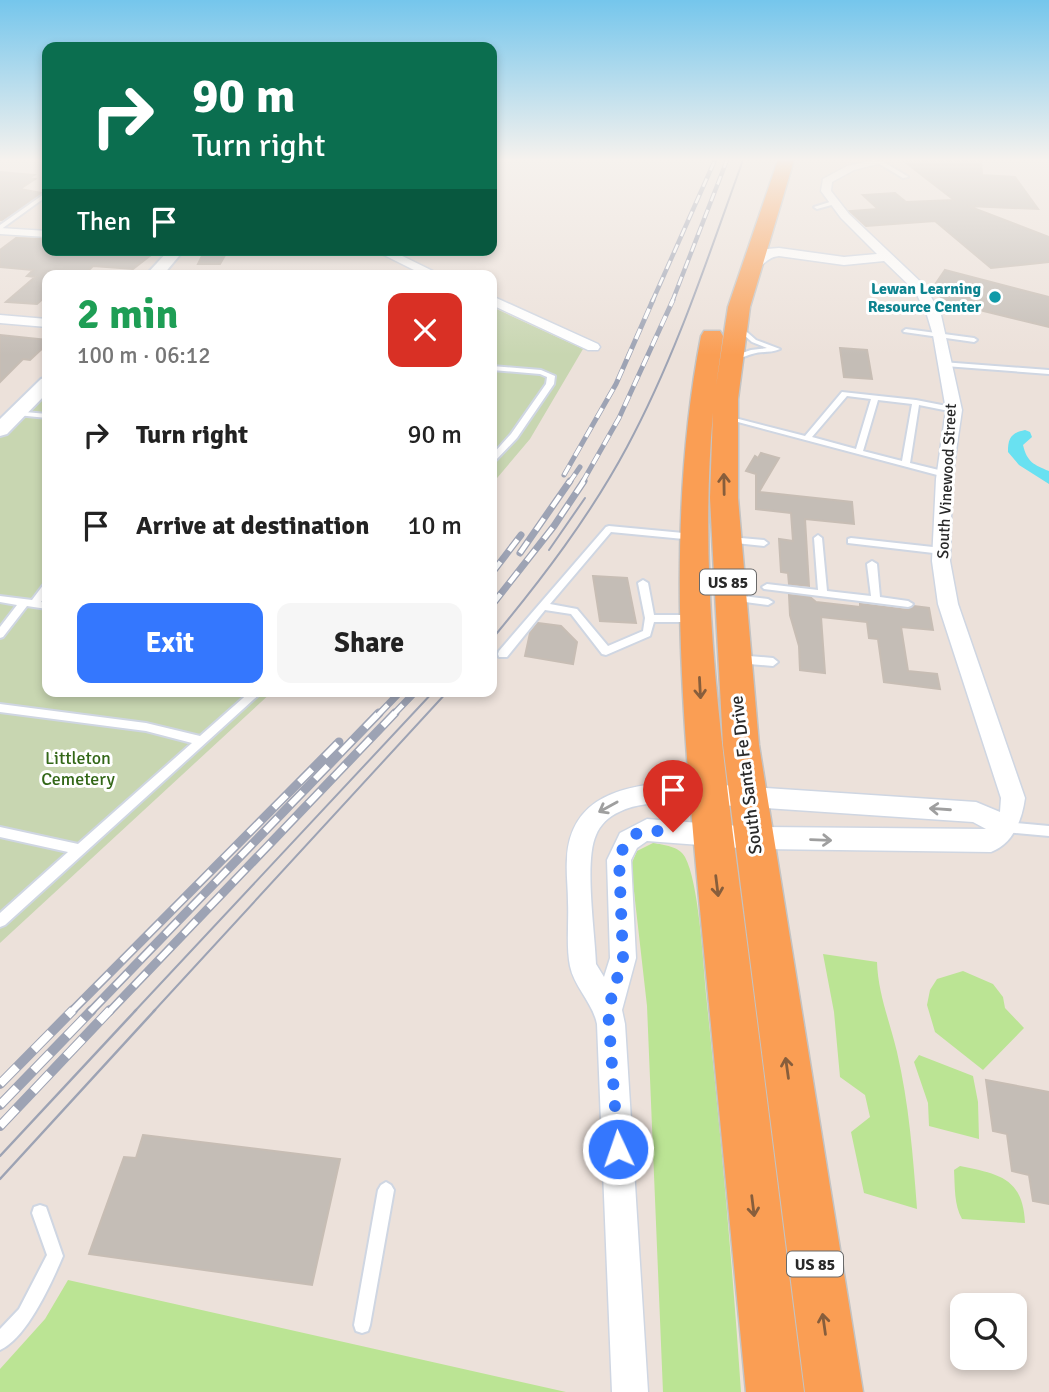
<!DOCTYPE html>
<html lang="en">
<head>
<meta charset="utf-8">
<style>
  :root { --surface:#fff; --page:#f6f6f6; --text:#222; --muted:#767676; --accent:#3477fe }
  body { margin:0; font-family:Signika,sans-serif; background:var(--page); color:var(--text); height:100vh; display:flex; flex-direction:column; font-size:26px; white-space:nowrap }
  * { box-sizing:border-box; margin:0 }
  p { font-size:23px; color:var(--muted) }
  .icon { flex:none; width:38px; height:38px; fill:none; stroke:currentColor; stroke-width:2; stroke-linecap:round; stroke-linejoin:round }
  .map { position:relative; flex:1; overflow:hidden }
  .panel { position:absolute; left:42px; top:270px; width:455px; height:427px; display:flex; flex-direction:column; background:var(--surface); border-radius:14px; box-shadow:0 4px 10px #0003 }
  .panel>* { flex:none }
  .guide { position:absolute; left:42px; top:42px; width:455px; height:214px; border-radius:14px; box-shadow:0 4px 10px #0003; background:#0b6e4f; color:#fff; overflow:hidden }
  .controls { position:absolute; left:950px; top:1293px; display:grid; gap:14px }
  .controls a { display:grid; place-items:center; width:77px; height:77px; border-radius:14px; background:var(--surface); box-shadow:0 4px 10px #0003; font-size:35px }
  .pin { position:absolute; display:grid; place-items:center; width:60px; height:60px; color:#fff; margin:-72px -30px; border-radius:50% 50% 50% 0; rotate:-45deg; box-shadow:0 0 7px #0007 }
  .pin .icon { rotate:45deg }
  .me { position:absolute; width:77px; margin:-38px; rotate:357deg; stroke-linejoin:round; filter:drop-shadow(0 0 5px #0008) }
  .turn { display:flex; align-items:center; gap:24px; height:147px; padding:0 35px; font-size:32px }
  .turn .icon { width:91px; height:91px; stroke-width:2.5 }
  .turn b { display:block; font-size:49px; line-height:60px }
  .then { display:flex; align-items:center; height:66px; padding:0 35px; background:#0003; gap:14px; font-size:26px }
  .round { display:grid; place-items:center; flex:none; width:74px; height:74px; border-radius:14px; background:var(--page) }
  .headline { display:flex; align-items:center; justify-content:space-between; height:119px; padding:0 35px }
  h1 { font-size:42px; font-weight:800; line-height:52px; color:#1e9e55 }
  .primary-button { display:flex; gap:14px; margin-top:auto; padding:14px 35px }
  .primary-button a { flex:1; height:80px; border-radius:14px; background:var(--accent); color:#fff; font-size:28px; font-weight:800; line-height:80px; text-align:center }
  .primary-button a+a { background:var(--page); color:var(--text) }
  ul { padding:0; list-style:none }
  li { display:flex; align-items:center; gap:21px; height:91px; padding:0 35px }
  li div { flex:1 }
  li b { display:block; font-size:26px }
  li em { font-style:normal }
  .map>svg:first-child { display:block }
  .green { fill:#bbe494 }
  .cemetery { fill:#c8d6b1 }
  .water { fill:#69e1f1 }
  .building { fill:#c4bdb6; stroke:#c7bdb4; stroke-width:2 }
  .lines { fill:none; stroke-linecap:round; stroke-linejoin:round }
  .service-casing { stroke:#cfd6e2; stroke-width:4 }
  .minor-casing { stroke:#cfd6e2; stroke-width:3 }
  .tertiary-casing { stroke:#cfd6e2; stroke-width:4 }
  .trunk-casing { stroke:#c3c3c3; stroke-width:3 }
  .service { fill:#fff; fill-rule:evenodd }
  .minor { fill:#fff; fill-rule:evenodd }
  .tertiary { fill:#fff; fill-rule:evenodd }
  .trunk { fill:#fa9e54; fill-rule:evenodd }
  .tram-far1 { stroke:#9da3b4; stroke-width:2 }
  .tram { stroke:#9da3b4; stroke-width:2.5 }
  .rail-far4-casing { stroke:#9da3b4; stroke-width:4.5 }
  .rail-far3-casing { stroke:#9da3b4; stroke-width:5 }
  .rail-far2-casing { stroke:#9da3b4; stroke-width:7 }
  .rail-far1-casing { stroke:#9da3b4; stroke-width:9 }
  .rail-casing { stroke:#9da3b4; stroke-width:10 }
  .rail-far4 { stroke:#fff; stroke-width:2.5; stroke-dasharray:9; stroke-linecap:butt }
  .rail-far3 { stroke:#fff; stroke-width:3.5; stroke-dasharray:11; stroke-linecap:butt }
  .rail-far2 { stroke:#fff; stroke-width:4.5; stroke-dasharray:14; stroke-linecap:butt }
  .rail-far1 { stroke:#fff; stroke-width:6; stroke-dasharray:18; stroke-linecap:butt }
  .rail { stroke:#fff; stroke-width:8; stroke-dasharray:24; stroke-linecap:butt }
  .oneway { stroke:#875e3c }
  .oneway2 { stroke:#9f9f9f }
  .route { stroke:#3477fe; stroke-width:12; stroke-dasharray:0 21.6 }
  .culture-dot { fill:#0f9aa8; stroke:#fff; stroke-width:2.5 }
  .labels { text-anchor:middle; stroke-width:6; stroke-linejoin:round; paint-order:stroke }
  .far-culture-label { font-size:16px; font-weight:bold; fill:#0d838f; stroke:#fff; text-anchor:end }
  .far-street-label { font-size:16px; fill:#292929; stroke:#fff }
  .shield { fill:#fff; stroke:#696969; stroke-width:2 }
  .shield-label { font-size:16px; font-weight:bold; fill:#292929 }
  .park-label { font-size:18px; fill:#336718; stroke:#fff }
  .street-label { font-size:18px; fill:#292929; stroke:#fff }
</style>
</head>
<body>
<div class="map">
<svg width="1049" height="1392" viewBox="0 0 1049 1392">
  <rect width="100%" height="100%" fill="#ece1da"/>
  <!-- green -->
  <path class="green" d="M653,843C664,845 679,846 685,857C699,883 703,962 706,994C720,1127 732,1259 741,1392H663L647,1006L631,865L637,851Z
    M823,954L877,962C878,994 890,1022 897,1052C909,1104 913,1156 917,1209L864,1193L851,1132L870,1117L865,1095L840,1077L834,1012Z
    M963,971L993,984L1003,997L1005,1008L1024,1028L983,1070L935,1032L927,1005L930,990L937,979Z
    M919,1055L973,1076L978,1102L979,1139L929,1126L928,1103L914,1062Z
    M960,1166C998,1174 1023,1177 1025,1223L962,1219C954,1205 955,1187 954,1170Z
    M68,1280L566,1392H0V1369L45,1319Z"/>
  <!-- cemetery -->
  <path class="cemetery" d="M492,307L583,349L530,439L492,484Z
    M47,390V691H273L0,943V438Z"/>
  <!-- water -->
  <path class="water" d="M1025,430L1030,432L1032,437L1023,445C1027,462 1034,465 1049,471V484L1019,465L1008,452C1008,438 1011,433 1025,430Z"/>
  <!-- building -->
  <path class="building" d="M924,160H981L982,175L1015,177L1038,209L968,206L1049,237V262L991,268L935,221L866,226L850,211L878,209L863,195L895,193L906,202L954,200L905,162Z
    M0,172L34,175L29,178L35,179L20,189L42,193L2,220H0Z
    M16,238L47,239V250H101L151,255L133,269L93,266L84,275H47V295L37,304L6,302L35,277L27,276L33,270L0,267V250Z
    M205,250H228L220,264H198Z
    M945,270L1049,297V327L947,302L932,289Z
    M0,335L47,340V344L30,360L23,359L0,382Z
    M840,348L867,350L872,379L844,377Z
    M761,453L779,458L759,492L852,502L854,524L805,519L809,586L789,584L788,573L781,572L779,539L793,541L791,513L756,509V474L746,471L755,456L758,458Z
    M593,576L627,578L636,623L600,621Z
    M789,595L810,597L816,602L860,607V604L908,610L914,606L929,608L933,630L901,627L908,671L937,674L940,689L884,682L878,639L869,638L867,622L821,617L825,673L800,670L799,646L790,615Z
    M538,623L561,626L577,642L573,664L525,656L530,633Z
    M986,1080L1049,1092V1204L1033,1201L1029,1175L1012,1171L1007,1134L993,1131Z
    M143,1135L340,1159L312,1285L89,1254L124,1157L136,1158Z"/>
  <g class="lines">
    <defs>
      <path id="service" d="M880,160L907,176L908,177L903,178L878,163Z
        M47,192V196L0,230V225Z
        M833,201L836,203L835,204L817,209L814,207Z
        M736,326H740L756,340L780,349C772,353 762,351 752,354C745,356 738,360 730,361V357L751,350L767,348L752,342L736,328Z
        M906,329L974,338L977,340L974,342L904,332L903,331Z
        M942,362L1049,370V374L945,366H942Z
        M492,366L541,370L555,376L554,384L517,438L495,461H492V455L511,434L546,384L547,377L540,374L492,370Z
        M842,392L916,400L957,408L958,410L954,412L919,405L910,463L947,472V476H941L723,418L727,416L805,436ZM847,396L871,399L856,449L812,437ZM878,400L912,404L902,461L863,451Z
        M14,411L47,414V418L17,415L13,413Z
        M609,526L694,534L698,537L694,540L611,532L550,604L577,609L608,646L643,631L645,618L638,583L643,580L648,583L654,615H694L699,619L697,622H654L650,636L606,655L602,654L571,614L545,610L507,657H499L498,654L499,651L606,527Z
        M818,535L822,538L827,591L871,596L867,564L872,561L877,564L880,597L908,601L913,604L911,606L908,607L764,589L762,587L767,584L818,590L814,538Z
        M729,537L764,540L768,543L764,546L726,542L725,540Z
        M851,538L942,548L947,551L942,554L848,543V539Z
        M47,583V593L41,602L47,603V609L27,606L3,637L0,638V627L17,605L0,602V596L32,600L44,584Z
        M733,595L768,599L773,602L768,605L730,600L728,598Z
        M737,655L773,658L778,662L773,666L737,663L732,659Z
        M251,691H263L5,925L0,927V913L68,852L0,837V827L78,844L192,743L146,731L0,712V704L146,723L200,736Z
        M1005,822L1049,826V836L1005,832L1001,831L999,827L1001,823Z
        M386,1182L391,1185L394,1190L370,1325L368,1331L362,1333L356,1331L354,1325L378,1190L381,1185Z
        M40,1205L46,1207L63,1256C52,1282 27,1338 0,1350V1329L19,1309L47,1255L32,1213L34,1207Z"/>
      <path id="minor" d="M874,160L885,162L854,170L832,182L831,191L849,214L925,286L941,315L962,410L952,479L950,561L958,604L1025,798C1022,820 1013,844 991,852L753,849L647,841L637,848L631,860L636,958L622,1010L625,1024L648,1392H612L597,1024C593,1003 574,987 570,966C566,946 569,922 568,902C568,887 566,873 567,859C570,795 626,785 677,782L976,802L1000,812L1001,798L938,604L932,561L936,479L946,410L933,335L927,315L915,291L884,261L844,265L779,256C766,257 763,268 751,271L745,267L767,249L779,248L844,257L877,254L841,218L821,191L823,179L847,166ZM677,802L973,822L986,829L753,827L647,819L620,833L607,860L610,958L604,977L596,964C595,933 584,861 596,835C600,825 609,816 619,812C636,803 658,803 677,802Z
        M0,228L47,231V237L0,234Z
        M374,250H390L441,275H424Z
        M492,296L598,344L600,347L598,350H588L492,305Z
        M0,315L47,319V327L0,323Z"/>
      <path id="tertiary" d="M169,250H184L163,275H146Z
        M47,377V393L7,434L0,436V419L41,379Z"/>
      <path id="trunk" d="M778,160H794L750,307L738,399V498L759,745L863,1392H805L723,745L710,498L713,413C698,577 721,742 742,904C763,1066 783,1229 804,1392H746C731,1235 716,1077 701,920C683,725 664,529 701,336L704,331H720L723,336L716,386L728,307Z"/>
    </defs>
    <!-- service casing -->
    <use href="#service" class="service-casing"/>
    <!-- minor casing -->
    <use href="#minor" class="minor-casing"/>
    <!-- tertiary casing -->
    <use href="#tertiary" class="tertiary-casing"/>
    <!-- trunk casing -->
    <use href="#trunk" class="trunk-casing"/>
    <!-- service -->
    <use href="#service" class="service"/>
    <!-- minor -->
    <use href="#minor" class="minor"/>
    <!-- tertiary -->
    <use href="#tertiary" class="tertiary"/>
    <!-- trunk -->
    <use href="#trunk" class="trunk"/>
    <!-- tram-far1 -->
    <path class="tram-far1" d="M549,550L585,498
      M492,639C542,579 590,516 627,447C676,356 708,257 743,160
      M134,1012L434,691
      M153,1012L448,691"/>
    <!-- tram -->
    <path class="tram" d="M0,1156L136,1010
      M0,1179L155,1010"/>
    <defs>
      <path id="rail-far4" d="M652,302L715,160
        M672,302L727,160"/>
      <path id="rail-far3" d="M564,475L616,384L653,300
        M569,483L580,467
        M582,483L619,418L673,300"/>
      <path id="rail-far2" d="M520,553L570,481
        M492,573L521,535
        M492,605L554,526L584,481
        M378,715L401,691
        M393,715L416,691"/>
      <path id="rail-far1" d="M71,1012L339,742
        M90,1012L379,713
        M109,1012L395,713"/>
      <path id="rail" d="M0,1084L73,1010
        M0,1105L92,1010
        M0,1126L110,1010"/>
    </defs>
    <!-- rail-far4 casing -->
    <use href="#rail-far4" class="rail-far4-casing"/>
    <!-- rail-far3 casing -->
    <use href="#rail-far3" class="rail-far3-casing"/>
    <!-- rail-far2 casing -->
    <use href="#rail-far2" class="rail-far2-casing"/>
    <!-- rail-far1 casing -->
    <use href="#rail-far1" class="rail-far1-casing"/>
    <!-- rail casing -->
    <use href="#rail" class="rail-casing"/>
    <!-- rail-far4 -->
    <use href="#rail-far4" class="rail-far4"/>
    <!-- rail-far3 -->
    <use href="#rail-far3" class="rail-far3"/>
    <!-- rail-far2 -->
    <use href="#rail-far2" class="rail-far2"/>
    <!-- rail-far1 -->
    <use href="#rail-far1" class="rail-far1"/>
    <!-- rail -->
    <use href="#rail" class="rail"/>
  </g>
  <!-- one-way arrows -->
  <defs><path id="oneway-shaft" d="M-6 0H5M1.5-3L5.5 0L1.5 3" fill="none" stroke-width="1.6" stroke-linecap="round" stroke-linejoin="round" transform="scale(1.75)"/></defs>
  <g class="oneway">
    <use href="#oneway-shaft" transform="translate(724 484) rotate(-91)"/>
    <use href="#oneway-shaft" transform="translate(700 688) rotate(87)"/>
    <use href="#oneway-shaft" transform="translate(717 886) rotate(83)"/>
    <use href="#oneway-shaft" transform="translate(787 1068) rotate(-98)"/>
    <use href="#oneway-shaft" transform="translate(753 1206) rotate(83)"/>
    <use href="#oneway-shaft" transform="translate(824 1324) rotate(-98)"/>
  </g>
  <g class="oneway2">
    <use href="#oneway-shaft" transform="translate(608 807) rotate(151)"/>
    <use href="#oneway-shaft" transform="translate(940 809) rotate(-176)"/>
    <use href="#oneway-shaft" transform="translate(821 840) rotate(2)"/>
  </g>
  <!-- sky -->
  <linearGradient id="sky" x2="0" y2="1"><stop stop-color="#75c6ec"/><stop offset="0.45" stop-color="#f6f2ee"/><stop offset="1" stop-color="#f6f2ee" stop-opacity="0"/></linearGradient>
  <rect width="1049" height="355" fill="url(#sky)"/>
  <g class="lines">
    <!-- route -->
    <path class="route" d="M618,1149L608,1010L623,958L619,860C628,827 644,830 673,832"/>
  </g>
  <!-- markers -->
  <circle class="culture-dot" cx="995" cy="297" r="7"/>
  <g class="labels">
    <!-- far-culture labels -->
    <g class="far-culture-label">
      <text x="981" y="294">Lewan Learning<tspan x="981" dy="18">Resource Center</tspan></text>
    </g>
    <!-- far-street labels -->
    <g class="far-street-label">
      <text transform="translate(946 481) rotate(-87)" y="6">South Vinewood Street</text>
    </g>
    <!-- shield labels -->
    <g class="shield">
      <rect x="700" y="569.5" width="56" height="25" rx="5"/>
      <rect x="787" y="1251.5" width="56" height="25" rx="5"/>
    </g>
    <g class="shield-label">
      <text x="728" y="588">US 85</text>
      <text x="815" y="1270">US 85</text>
    </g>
    <!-- park labels -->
    <g class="park-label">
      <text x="78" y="764">Littleton<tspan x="78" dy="21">Cemetery</tspan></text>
    </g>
    <!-- street labels -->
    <g class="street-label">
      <text transform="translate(746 775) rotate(-97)" y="6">South Santa Fe Drive</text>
    </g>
  </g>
</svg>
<div class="controls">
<a><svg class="icon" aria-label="search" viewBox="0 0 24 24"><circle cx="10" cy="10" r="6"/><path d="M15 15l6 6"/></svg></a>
</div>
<div class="pin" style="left:673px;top:832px;background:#d93025"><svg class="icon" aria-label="arrive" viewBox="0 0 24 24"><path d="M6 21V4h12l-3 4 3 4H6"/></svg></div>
<svg class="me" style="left:618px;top:1149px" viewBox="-20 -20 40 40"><circle r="17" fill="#3477fe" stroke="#fff" stroke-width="3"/><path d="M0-11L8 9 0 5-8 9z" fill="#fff"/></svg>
<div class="guide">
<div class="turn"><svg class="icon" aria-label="right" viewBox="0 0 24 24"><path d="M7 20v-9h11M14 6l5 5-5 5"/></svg><div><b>90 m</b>Turn right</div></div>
<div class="then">Then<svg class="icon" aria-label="arrive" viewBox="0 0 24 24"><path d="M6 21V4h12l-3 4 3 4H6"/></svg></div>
</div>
<section class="panel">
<div class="headline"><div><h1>2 min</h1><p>100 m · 06:12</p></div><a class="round" style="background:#d93025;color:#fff"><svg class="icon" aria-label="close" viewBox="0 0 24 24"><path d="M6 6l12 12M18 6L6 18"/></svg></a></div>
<ul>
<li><svg class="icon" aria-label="right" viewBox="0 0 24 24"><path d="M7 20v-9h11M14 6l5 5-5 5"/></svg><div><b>Turn right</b></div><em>90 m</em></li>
<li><svg class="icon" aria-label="arrive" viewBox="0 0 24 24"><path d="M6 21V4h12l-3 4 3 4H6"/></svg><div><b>Arrive at destination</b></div><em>10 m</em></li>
</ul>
<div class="primary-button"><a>Exit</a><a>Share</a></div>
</section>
</div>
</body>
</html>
